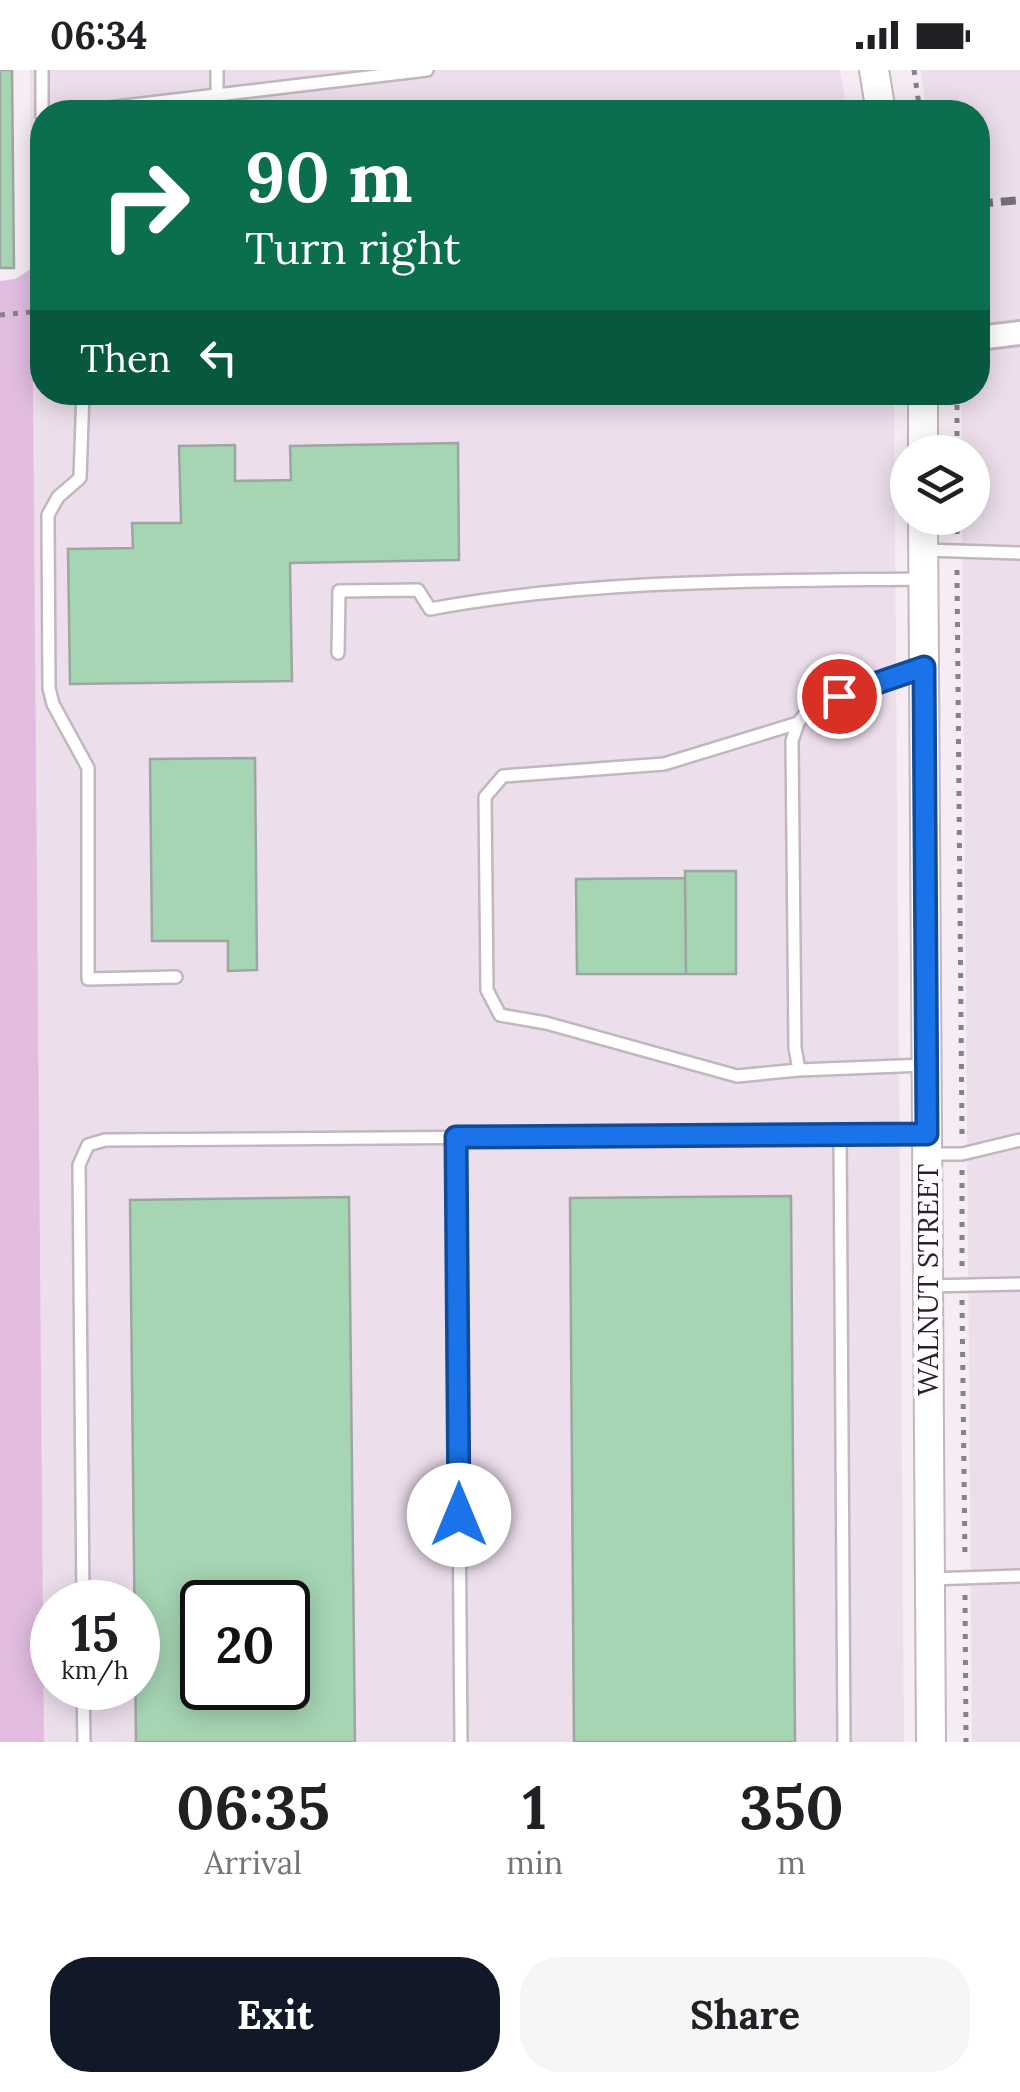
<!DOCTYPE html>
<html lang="en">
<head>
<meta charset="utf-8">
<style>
  :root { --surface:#fff; --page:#f6f6f6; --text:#202124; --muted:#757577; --accent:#111827 }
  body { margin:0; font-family:Lora,serif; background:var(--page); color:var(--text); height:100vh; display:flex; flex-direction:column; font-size:38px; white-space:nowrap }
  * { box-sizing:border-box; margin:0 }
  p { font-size:32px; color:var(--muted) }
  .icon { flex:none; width:55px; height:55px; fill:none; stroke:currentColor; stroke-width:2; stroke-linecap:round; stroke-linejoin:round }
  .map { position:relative; height:1672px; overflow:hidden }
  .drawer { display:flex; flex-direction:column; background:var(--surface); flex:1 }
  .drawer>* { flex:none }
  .guide { position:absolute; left:30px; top:30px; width:960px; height:305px; border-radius:40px; box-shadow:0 5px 25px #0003; background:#0b6e4f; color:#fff; overflow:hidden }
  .tools { position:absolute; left:890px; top:365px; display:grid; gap:20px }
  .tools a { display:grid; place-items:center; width:100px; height:100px; border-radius:50%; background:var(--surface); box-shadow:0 5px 25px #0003; font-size:50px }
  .speed { position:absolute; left:30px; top:1510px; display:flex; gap:20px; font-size:50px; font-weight:700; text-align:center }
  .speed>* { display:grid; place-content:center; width:130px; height:130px; border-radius:50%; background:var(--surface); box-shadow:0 5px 25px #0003; line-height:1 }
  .speed small { font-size:25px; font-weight:400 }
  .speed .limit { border:5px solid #111; border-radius:15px; background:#fff; color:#111 }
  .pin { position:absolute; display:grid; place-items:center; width:85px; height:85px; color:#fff; margin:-42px; border:5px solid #fff; border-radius:50%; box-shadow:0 2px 10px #0007 }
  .me { position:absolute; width:110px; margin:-55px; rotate:0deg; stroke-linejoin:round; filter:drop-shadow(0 0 8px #0008) }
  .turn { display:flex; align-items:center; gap:35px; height:210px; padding:0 50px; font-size:45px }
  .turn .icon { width:130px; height:130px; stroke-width:2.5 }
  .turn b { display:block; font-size:70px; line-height:85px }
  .then { display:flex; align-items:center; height:95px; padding:0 50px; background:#0003; gap:20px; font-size:38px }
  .eta { display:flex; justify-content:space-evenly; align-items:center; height:170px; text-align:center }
  .eta b { font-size:60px; font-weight:700; line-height:70px }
  .button { display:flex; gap:20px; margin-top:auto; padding:20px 50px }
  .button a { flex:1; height:115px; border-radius:40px; background:var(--accent); color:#fff; font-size:40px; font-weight:700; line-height:115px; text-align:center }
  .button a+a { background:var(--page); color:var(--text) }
  .status { display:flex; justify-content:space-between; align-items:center; height:70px; padding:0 50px; background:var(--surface); direction:ltr }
  .status svg { height:28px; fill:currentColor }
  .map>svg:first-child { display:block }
  .built { fill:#eddeec; fill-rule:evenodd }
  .green { fill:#e2bde0 }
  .building { fill:#a5d5b3; stroke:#9da6a0; stroke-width:2.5; fill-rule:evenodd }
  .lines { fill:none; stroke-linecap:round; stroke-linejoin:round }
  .service-casing { stroke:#c0b7bf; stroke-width:16 }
  .minor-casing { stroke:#c0b7bf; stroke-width:28 }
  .tertiary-casing { stroke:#c0b7bf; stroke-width:32 }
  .path { stroke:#878287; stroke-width:5; stroke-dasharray:5 8; stroke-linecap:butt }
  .service { stroke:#fff; stroke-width:11 }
  .minor { stroke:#fff; stroke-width:22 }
  .tertiary { stroke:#fff; stroke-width:28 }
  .rail { stroke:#756f74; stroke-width:8; stroke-dasharray:15 8; stroke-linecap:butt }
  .route-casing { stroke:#114b97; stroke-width:25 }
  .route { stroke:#1a73e8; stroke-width:18 }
  .labels { text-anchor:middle; stroke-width:9; stroke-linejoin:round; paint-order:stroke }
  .street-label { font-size:28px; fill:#282528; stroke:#fffcff }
</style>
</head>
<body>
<div class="status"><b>06:34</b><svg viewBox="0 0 49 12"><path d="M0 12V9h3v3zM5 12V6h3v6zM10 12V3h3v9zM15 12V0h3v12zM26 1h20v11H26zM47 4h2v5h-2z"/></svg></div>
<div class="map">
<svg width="1020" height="1672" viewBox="0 0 1020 1672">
  <rect width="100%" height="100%" fill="#f5ecf4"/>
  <!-- built -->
  <path class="built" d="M30,0H840L847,42H42V192L32,198Z
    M921,0H1020V1672H972L962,448H972V382H962L961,323L978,322V42H926Z
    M42,309V322L894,323L904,1672H44L33,312ZM52,1532H138V1618H52ZM202,1532H288V1618H202Z"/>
  <!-- green -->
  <path class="green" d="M42,192V309L33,312L44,1672H0V211L15,209Z"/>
  <!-- building -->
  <path class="building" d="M0,0H12L14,198H0Z
    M458,373L459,490L290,493L292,611L70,614L68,479L133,478L132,453H181L179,376L235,375V411L291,410L290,376Z
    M255,688L257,900L228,901V871H152L150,689Z
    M685,801H736V904H686Z
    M685,808L686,904H577L576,809Z
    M791,1126L795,1672H574L570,1128Z
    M349,1127L355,1672H136L130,1130ZM202,1532H288V1618H202Z"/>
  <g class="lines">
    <defs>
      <path id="service" d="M42,0V46
        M217,25L427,0
        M74,42L217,25V0
        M83,322L80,408L58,427L48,445L49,618L53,634L88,698V909L176,907
        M925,480L1020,483
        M338,583L339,521L418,520L430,539C592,509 760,511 924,509
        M920,598L811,636L798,653L792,671L795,978L799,1000L925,995
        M798,653L664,694L503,706L485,727L487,920L500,945L546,953L737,1006L799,1000
        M840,1064L844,1672
        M456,1067L461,1672
        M927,1084H962L1020,1070
        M928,1216L1020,1214
        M930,1509L1020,1506
        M83,1532L79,1095L88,1075L105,1070L924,1064
        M83,1618L84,1672"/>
      <path id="minor" d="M978,268L1020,263"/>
      <path id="tertiary" d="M874,0L881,42
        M923,322V382
        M923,448L931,1672"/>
    </defs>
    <!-- service casing -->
    <use href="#service" class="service-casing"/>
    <!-- minor casing -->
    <use href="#minor" class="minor-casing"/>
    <!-- tertiary casing -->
    <use href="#tertiary" class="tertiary-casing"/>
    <!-- path -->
    <path class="path" d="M914,0L920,42
      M0,245L42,241
      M957,322V382
      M957,448V464
      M957,500L962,1064
      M962,1100V1199
      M962,1230L965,1489
      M965,1525L966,1672"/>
    <!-- service -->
    <use href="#service" class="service"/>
    <!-- minor -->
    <use href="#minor" class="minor"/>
    <!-- tertiary -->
    <use href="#tertiary" class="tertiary"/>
    <!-- rail -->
    <path class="rail" d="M978,134L1020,130"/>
  </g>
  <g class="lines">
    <defs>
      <path id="route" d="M459,1445L456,1067L927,1064L924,597L839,626"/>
    </defs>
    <!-- route casing -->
    <use href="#route" class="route-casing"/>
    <!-- route -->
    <use href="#route" class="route"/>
  </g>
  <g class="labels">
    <!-- street labels -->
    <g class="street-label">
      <text transform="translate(928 1210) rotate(-90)" y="10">WALNUT STREET</text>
    </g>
  </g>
</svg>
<div class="tools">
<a><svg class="icon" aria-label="layers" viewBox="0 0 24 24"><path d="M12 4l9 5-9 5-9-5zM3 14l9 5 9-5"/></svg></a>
</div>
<div class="speed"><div>15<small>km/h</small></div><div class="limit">20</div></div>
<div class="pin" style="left:839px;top:626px;background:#d93025"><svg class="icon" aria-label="arrive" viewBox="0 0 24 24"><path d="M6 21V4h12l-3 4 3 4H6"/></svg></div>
<svg class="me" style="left:459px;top:1445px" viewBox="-20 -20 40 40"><circle r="19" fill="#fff"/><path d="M0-13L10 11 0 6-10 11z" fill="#1a73e8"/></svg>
<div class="guide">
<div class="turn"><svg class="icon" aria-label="right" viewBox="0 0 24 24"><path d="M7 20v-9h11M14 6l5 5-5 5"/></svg><div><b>90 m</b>Turn right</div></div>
<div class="then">Then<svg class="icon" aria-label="left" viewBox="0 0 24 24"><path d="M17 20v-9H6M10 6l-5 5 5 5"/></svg></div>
</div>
</div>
<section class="drawer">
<div class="eta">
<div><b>06:35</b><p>Arrival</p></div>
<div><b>1</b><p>min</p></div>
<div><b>350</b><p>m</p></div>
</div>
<div class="button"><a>Exit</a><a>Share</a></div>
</section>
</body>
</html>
